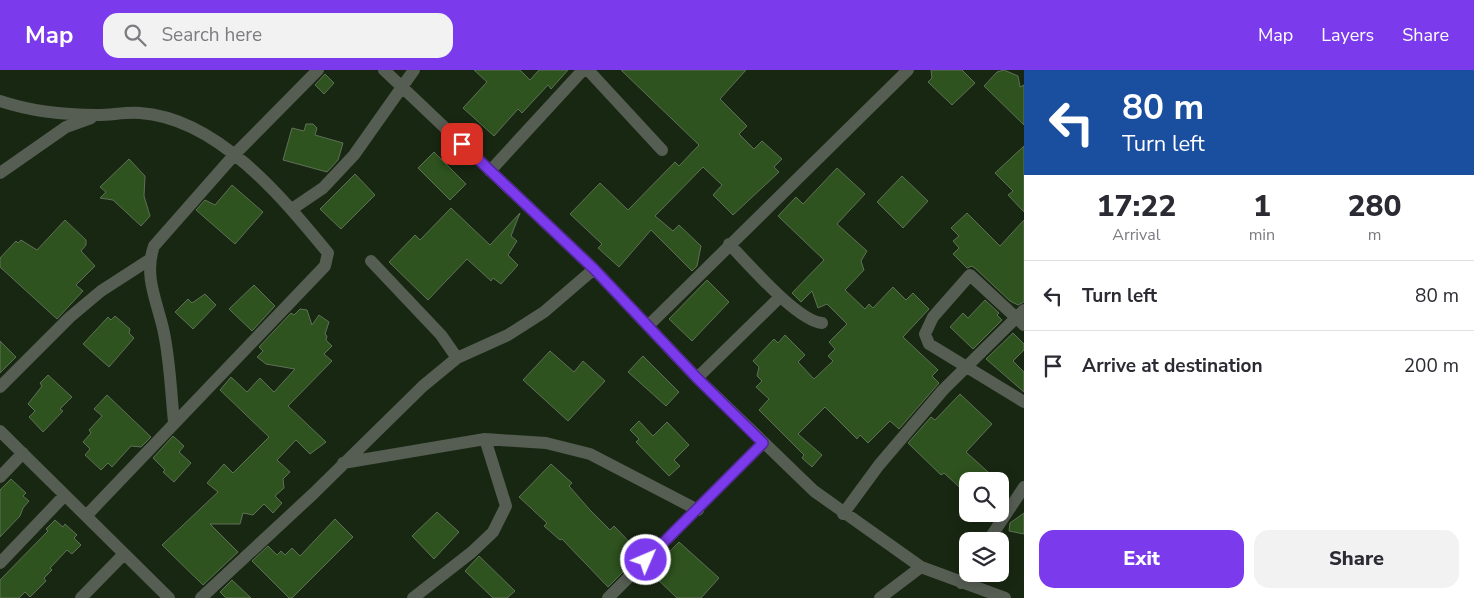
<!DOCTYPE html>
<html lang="en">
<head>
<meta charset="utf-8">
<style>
  :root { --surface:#fff; --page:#f2f2f3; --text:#2b2b33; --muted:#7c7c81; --line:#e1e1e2; --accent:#7c3aed }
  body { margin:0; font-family:"Nunito Sans",sans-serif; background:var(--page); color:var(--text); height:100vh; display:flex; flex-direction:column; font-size:19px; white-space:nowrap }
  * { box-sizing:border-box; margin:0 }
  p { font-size:16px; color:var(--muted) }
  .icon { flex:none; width:28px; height:28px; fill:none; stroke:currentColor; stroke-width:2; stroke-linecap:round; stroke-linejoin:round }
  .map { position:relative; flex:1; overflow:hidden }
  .drawer { display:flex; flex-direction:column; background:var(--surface); width:450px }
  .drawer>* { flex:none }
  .hud { background:#1a4fa0; color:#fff; overflow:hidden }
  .buttons { position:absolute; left:959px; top:402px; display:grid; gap:10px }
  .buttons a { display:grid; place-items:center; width:50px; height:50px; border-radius:10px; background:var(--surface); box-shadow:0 2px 12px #0003; font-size:25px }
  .pin { position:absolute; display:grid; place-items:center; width:42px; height:42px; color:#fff; margin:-21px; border-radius:10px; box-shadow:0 2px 8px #0006 }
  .me { position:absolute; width:55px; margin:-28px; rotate:45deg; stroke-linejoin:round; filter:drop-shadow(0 0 4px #0008) }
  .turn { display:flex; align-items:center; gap:18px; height:105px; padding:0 15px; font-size:22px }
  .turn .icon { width:65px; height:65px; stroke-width:2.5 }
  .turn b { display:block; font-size:35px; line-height:42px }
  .eta { display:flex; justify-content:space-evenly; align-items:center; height:85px; text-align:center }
  .eta b { font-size:30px; font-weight:800; line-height:35px }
  .primary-button { display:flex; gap:10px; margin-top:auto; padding:10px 15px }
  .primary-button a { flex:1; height:58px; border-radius:15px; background:var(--accent); color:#fff; font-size:20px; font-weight:800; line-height:58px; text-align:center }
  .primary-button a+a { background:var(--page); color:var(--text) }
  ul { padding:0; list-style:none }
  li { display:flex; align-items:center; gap:15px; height:70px; padding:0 15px; border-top:1px solid var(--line) }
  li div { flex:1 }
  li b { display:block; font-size:19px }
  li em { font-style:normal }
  header { display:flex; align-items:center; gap:30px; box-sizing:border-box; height:70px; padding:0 25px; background:var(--accent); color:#fff }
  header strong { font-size:24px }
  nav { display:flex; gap:28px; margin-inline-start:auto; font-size:18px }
  .search { width:350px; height:45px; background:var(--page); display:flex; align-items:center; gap:12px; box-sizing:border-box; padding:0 18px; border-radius:15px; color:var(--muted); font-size:19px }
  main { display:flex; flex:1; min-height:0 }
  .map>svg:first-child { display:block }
  .building { fill:#2e531e; stroke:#5f7058 }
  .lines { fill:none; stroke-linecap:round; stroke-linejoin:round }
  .minor { stroke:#565d53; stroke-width:12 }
  .route-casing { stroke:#51269a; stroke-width:12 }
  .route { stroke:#7c3aed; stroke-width:9 }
</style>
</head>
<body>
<header>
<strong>Map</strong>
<div class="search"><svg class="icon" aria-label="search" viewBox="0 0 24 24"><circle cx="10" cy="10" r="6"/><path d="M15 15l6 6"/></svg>Search here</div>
<nav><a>Map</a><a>Layers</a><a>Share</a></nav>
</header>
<main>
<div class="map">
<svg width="1024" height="528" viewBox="0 0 1024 528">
  <rect width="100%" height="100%" fill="#182712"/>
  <!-- building -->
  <path class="building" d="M474,0H520L530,10L539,0H568L551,19L548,15L522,43L518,39L494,66L463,38L487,12Z
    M621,0H746L720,29L747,56L739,64L754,79L762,71L782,89L774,97L779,102L733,145L713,125L722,115L703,97L655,146L673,161L679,155L701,176L697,196L692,201L651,160L619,197L598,178L602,174L570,144L600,113L628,140L675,92L679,96L699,75Z
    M931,0H962L975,13L952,35L928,12L932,8Z
    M1004,0L1018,6L1020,17L1024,15V55L984,16L997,2Z
    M325,4L334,13L324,24L315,15Z
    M306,54H313L317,58L315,65L343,73L338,90L327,102L283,90L292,58L304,61Z
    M1024,76V142L1008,125L1013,121L995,103Z
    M434,82L466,114L450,130L418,98Z
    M129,89L145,106L144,126L150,146L141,156L113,130L100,128L106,122L100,117Z
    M837,98L865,124L837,154L867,181L861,191L864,200L845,220L865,239L869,234L873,238L893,217L906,230L913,223L929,239L903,267L938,300L932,306L939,313L899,359L890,351L868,373L860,365L857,369L825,337L798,364L822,385L812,397L802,388L804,385L759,340L769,329L756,317L762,311L757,306L759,297L753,291L774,269L778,273L785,265L805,285L798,292L814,309L833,291L828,286L835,279L829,272L847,254L827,234L818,238L812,221L801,232L792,223L824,190L778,146L796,127L803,134Z
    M355,104L375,125L341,159L320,139Z
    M902,106L928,131L903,158L877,132Z
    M232,115L263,142L235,174L196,140L205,130L215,135Z
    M451,138L490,175L520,143L511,166L517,171L508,185L518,195L501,214L493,208L491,211L467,189L428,230L389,192L415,165L420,170Z
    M967,143L1000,176L1024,150V232L1018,235L1010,231L976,199L972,196L967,198L953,184L959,178L953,171L959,166L951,158Z
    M65,150L86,170V175L81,181L95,196L76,215L83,221L57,249L0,197V188L16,171L18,173L21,170L37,180Z
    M707,210L729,232L692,271L669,249Z
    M254,215L275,236L252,261L229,239Z
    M205,224L216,235L193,259L175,242L188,229L192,233Z
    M985,230L999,243L997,245L1002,250L973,279L950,257L963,243L968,248Z
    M300,239L307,240L312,255L319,245L329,252L325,264L327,266L326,270L332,276L324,284L332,291L288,336L326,372L310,384L296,370L277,390L290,402L283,409L284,418L275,426L282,433L273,443L264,434L253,445L243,443L240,454H210L238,482L203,515L162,475L218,422L207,413L224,394L233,403L269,367L220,320L231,307L247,322L260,308L274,322L295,299L266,294L257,287L263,281L259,277L291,243L294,245Z
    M115,246L130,259L129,263L134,268L109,297L83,274L108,247L111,250Z
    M1013,263L1024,274V280L1013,291L1024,302V322L986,289Z
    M0,271L16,287L0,303Z
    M550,281L574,302L583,291L605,311L568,351L523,310Z
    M643,286L679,322L666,336L628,302Z
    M48,305L72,327L60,339L63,341L43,362L29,347L35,341L28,334L42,316L40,313Z
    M960,324L992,354L966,382L998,411H968V425L944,403L941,405L908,373L931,347L935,350Z
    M107,325L151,367L141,377L131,376L112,397L108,393L101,400L85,385L90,379L83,372L91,363L89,360L102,346L94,339Z
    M639,351L653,366L667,352L689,375L674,390L680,396L669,406L636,372L639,369L630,360Z
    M173,366L184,376L179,382L191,393L174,412L163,402L165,400L153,388Z
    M551,394L572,413L569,416L590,440L610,460L614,456L641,484L608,517L562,469L560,470L544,456L547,453L519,427Z
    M11,409L26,423L23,426L29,431L23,438L20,446L0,467V420Z
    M437,442L459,462L434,489L412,466Z
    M1024,443V464L1009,461L1010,453Z
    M335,449L353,467L292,528H289L252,491L268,476L277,485L281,481L285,485L292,478L300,486Z
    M55,450L63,457L65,454L77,465L74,468L81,475L72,484L67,480L50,498L52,500L44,508L46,511L30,527L25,522L19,528H0V510L48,461L46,459Z
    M679,472L719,508L701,528H677L650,502Z
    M479,486L515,521L507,528H493L465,501Z
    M232,510L251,528H226L220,522Z"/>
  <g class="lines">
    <!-- minor -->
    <path class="minor" d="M384,0L594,199L697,308L814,421L921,497L1005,528
      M588,0L662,80
      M0,31C32,42 64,45 98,45C111,45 126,42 140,43C217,48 282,127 328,183L325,196L86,446
      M490,101L583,0
      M0,103L66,57L91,48
      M292,139L323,118L354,85L414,0
      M729,174C748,193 797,251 822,253
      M649,255L908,0
      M1024,255L970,205L933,247L925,264L929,274L1024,332
      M457,288L508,265L544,242L594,199
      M697,308L780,227
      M0,317L70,247L101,221L149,190
      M174,352C171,323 170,292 164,263C158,233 143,207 154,176L235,84L318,0
      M0,361L169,528
      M485,369L546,373L590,384L698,440
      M343,393L485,369L506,436L493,462L472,482L413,528
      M0,407L23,383
      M843,444L879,395L943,320L1024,240
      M988,471L1024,417
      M0,493L65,425
      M961,513L968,502
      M81,528L124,484
      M201,528L313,424L423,316L457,288L441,265L371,191
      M608,528L763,373
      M880,528L921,497"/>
  </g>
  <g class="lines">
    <defs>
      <path id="route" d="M462,74L594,199L697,308L763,373L646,490"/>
    </defs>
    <!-- route casing -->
    <use href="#route" class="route-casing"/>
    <!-- route -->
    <use href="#route" class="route"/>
  </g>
</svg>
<div class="buttons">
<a><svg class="icon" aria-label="search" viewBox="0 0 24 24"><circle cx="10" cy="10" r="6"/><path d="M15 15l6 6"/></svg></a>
<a><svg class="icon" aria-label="layers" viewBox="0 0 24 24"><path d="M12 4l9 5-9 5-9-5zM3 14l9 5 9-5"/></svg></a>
</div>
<div class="pin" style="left:462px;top:74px;background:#d93025"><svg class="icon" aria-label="arrive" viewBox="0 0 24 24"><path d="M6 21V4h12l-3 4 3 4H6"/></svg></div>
<svg class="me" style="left:646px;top:490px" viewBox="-20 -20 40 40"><circle r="17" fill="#7c3aed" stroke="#fff" stroke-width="3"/><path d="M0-11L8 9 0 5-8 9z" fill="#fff"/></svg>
</div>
<section class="drawer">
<div class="hud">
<div class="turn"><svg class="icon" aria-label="left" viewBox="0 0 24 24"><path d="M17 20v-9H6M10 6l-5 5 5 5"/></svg><div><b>80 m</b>Turn left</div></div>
</div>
<div class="eta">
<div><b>17:22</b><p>Arrival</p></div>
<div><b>1</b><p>min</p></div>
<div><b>280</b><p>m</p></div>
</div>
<ul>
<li><svg class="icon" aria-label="left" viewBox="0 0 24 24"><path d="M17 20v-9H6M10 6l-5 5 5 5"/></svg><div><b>Turn left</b></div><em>80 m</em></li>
<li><svg class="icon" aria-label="arrive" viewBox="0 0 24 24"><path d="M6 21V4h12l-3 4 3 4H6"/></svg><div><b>Arrive at destination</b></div><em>200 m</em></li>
</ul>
<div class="primary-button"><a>Exit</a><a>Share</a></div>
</section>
</main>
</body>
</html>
